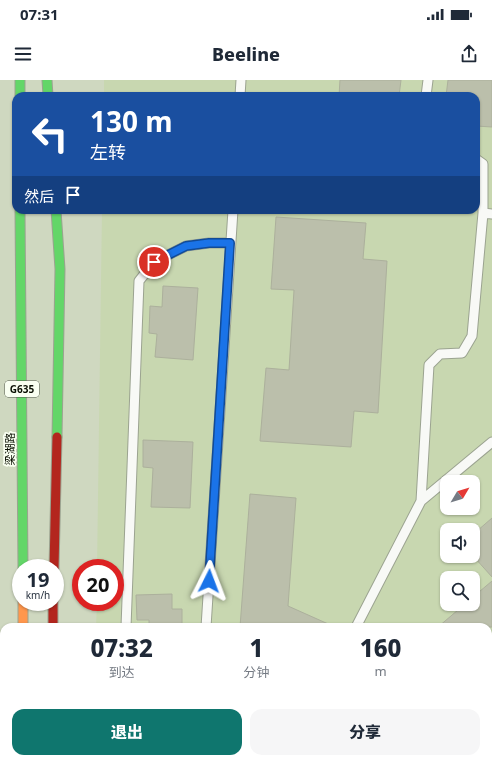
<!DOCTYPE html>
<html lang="zh">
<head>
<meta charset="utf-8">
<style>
  :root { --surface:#fff; --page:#f6f6f7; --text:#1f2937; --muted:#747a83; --accent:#0f766e }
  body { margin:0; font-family:"Noto Sans","Noto Sans SC",sans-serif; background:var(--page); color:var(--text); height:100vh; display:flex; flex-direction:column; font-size:15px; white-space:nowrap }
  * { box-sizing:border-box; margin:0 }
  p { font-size:13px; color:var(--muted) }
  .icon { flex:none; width:22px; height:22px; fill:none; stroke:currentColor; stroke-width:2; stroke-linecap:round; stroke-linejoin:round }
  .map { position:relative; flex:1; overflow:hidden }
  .drawer { position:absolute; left:0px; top:543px; width:492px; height:140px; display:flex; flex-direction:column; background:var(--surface); border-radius:12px 12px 0 0; box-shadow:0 1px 3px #0004 }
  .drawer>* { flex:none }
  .top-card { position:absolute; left:12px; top:12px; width:468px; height:122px; border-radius:12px; box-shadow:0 1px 3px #0004; background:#1a4fa0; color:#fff; overflow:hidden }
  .needle { width:26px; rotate:52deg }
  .buttons { position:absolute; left:440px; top:395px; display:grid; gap:8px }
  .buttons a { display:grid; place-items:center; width:40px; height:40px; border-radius:8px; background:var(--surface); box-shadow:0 1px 3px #0004; font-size:20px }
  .speed { position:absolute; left:12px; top:479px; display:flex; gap:8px; font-size:20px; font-weight:700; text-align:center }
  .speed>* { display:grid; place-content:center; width:52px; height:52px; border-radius:50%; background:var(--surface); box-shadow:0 1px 3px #0004; line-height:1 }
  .speed small { font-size:10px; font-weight:400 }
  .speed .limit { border:6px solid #d22; background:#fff; color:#111 }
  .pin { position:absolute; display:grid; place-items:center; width:34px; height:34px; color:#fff; margin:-17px; border:2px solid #fff; border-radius:50%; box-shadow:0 1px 4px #0007 }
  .me { position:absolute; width:44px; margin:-22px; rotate:3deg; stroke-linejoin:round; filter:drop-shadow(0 0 3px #0008) }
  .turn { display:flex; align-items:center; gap:14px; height:84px; padding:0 12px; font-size:18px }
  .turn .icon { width:52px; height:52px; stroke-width:2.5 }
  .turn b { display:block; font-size:28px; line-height:34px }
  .then { display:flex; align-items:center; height:38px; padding:0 12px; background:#0003; gap:8px; font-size:15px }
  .eta { display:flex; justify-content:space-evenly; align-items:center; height:68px; text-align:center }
  .eta b { font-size:24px; font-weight:800; line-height:28px }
  .action { display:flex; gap:8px; margin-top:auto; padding:8px 12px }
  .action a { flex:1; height:46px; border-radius:12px; background:var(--accent); color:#fff; font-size:16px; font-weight:800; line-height:46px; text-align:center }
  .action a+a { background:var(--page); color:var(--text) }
  .status { display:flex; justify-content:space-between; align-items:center; height:28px; padding:0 20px; background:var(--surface); direction:ltr }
  .status svg { height:11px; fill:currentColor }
  header { display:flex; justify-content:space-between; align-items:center; height:52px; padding:0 12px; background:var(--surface); font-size:18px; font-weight:800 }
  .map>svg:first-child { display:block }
  .built { fill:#c8d7b0; fill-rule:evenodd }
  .building { fill:#bbbfab; stroke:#acb09c }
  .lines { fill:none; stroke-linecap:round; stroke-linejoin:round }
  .lane-casing { stroke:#9ba390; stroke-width:11 }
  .fast-casing { stroke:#9ba390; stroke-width:11 }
  .slow-casing { stroke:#9ba390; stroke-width:11 }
  .jam-casing { stroke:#9ba390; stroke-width:11 }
  .lane { stroke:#f8f9f6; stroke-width:9 }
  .fast { stroke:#63d668; stroke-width:9 }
  .slow { stroke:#ff974d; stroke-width:9 }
  .jam { stroke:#b3261e; stroke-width:9 }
  .route-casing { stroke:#114b97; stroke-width:10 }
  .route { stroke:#1a73e8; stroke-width:7 }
  .labels { text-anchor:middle; stroke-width:3.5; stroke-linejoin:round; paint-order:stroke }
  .shield { fill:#f9fff1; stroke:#51574a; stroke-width:1 }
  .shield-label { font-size:10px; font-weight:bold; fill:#090f02 }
  .street-label { font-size:11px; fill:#090f02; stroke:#f9fff1 }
</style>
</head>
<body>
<div class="status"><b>07:31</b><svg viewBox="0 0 49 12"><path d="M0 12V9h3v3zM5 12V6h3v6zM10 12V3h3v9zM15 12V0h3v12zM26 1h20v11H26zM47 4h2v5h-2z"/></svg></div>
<header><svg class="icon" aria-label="menu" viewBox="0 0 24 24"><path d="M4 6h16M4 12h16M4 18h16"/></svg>Beeline<svg class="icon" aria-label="share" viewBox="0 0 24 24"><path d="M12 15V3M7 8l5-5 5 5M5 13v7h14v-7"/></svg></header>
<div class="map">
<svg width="492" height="683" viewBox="0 0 492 683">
  <rect width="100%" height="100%" fill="#cfd8c0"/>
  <!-- built -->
  <path class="built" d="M104,0H492V641L488,645V547H96L97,522H115V488H97L102,130H476V16H104ZM447,402H473V428H447ZM447,450H473V476H447ZM447,498H473V524H447Z
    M124,679H450L446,683H139Z"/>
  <!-- building -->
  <path class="building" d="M340,0H401L399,16H339Z
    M448,0H492V47L476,46V16H446Z
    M276,137L366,143L363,179L387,181L378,333L354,331L351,367L260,361L266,288L289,290L294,210L271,209Z
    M163,206L198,208L193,280L155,277L157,254L149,253L150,226L162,227Z
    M143,360L193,362L190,428L151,427L153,388L143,387Z
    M250,414L296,418L288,526L335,547H240Z
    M492,438V497L475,478L477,451Z
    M492,501V547H438L465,524H473V517Z
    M172,514V529H182V547H149V540H137L136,515Z"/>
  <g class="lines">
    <defs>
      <path id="lane" d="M240,16L241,0
        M426,16L428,0
        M476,79L483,84V133
        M421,421L492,362
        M126,547L139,201L154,182L186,166L209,163H230
        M206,547L233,130
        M356,547L421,421L429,285L440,274L462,273L472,256L483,133L492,134
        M307,679L317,683"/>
      <path id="fast" d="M20,0V16
        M47,0L48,16
        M20,130L23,488
        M56,130L60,189L57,357
        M20,679V683
        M51,679V683"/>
      <path id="slow" d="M23,522V547"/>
      <path id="jam" d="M54,488L57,357
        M53,522V547"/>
    </defs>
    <!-- lane casing -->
    <use href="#lane" class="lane-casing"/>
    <!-- fast casing -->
    <use href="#fast" class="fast-casing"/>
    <!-- slow casing -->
    <use href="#slow" class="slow-casing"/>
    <!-- jam casing -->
    <use href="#jam" class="jam-casing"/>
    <!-- lane -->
    <use href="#lane" class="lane"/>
    <!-- fast -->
    <use href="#fast" class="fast"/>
    <!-- slow -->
    <use href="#slow" class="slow"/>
    <!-- jam -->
    <use href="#jam" class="jam"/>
  </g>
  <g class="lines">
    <defs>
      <path id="route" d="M154,182L186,166L209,163H230L209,501"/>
    </defs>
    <!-- route casing -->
    <use href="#route" class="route-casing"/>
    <!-- route -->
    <use href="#route" class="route"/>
  </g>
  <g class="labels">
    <!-- shield labels -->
    <rect class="shield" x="5" y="301" width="34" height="16" rx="3"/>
    <g class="shield-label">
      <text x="22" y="313">G635</text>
    </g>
    <!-- street labels -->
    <g class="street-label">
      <text transform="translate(10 369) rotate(-90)" y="4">梁湖路</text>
    </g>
  </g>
</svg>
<div class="buttons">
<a><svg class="needle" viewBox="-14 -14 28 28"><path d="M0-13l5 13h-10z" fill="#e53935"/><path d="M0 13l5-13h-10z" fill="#747a83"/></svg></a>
<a><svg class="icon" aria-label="sound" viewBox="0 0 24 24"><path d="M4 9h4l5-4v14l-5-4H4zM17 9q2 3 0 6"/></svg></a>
<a><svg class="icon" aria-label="search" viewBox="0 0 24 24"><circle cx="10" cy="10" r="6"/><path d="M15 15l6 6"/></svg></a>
</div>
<div class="speed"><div>19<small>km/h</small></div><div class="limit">20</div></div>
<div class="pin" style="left:154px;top:182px;background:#d93025"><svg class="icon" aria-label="arrive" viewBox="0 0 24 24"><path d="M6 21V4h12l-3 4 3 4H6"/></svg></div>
<svg class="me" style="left:209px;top:501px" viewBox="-20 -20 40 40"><path d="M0-17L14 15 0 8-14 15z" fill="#1a73e8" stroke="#fff" stroke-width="4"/></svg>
<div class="top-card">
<div class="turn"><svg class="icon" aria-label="left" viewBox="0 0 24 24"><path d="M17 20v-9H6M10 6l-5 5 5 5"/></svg><div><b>130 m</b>左转</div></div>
<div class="then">然后<svg class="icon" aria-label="arrive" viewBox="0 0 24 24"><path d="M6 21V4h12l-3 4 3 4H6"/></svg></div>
</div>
<section class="drawer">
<div class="eta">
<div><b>07:32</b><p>到达</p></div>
<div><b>1</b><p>分钟</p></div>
<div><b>160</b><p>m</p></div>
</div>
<div class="action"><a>退出</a><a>分享</a></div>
</section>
</div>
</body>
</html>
